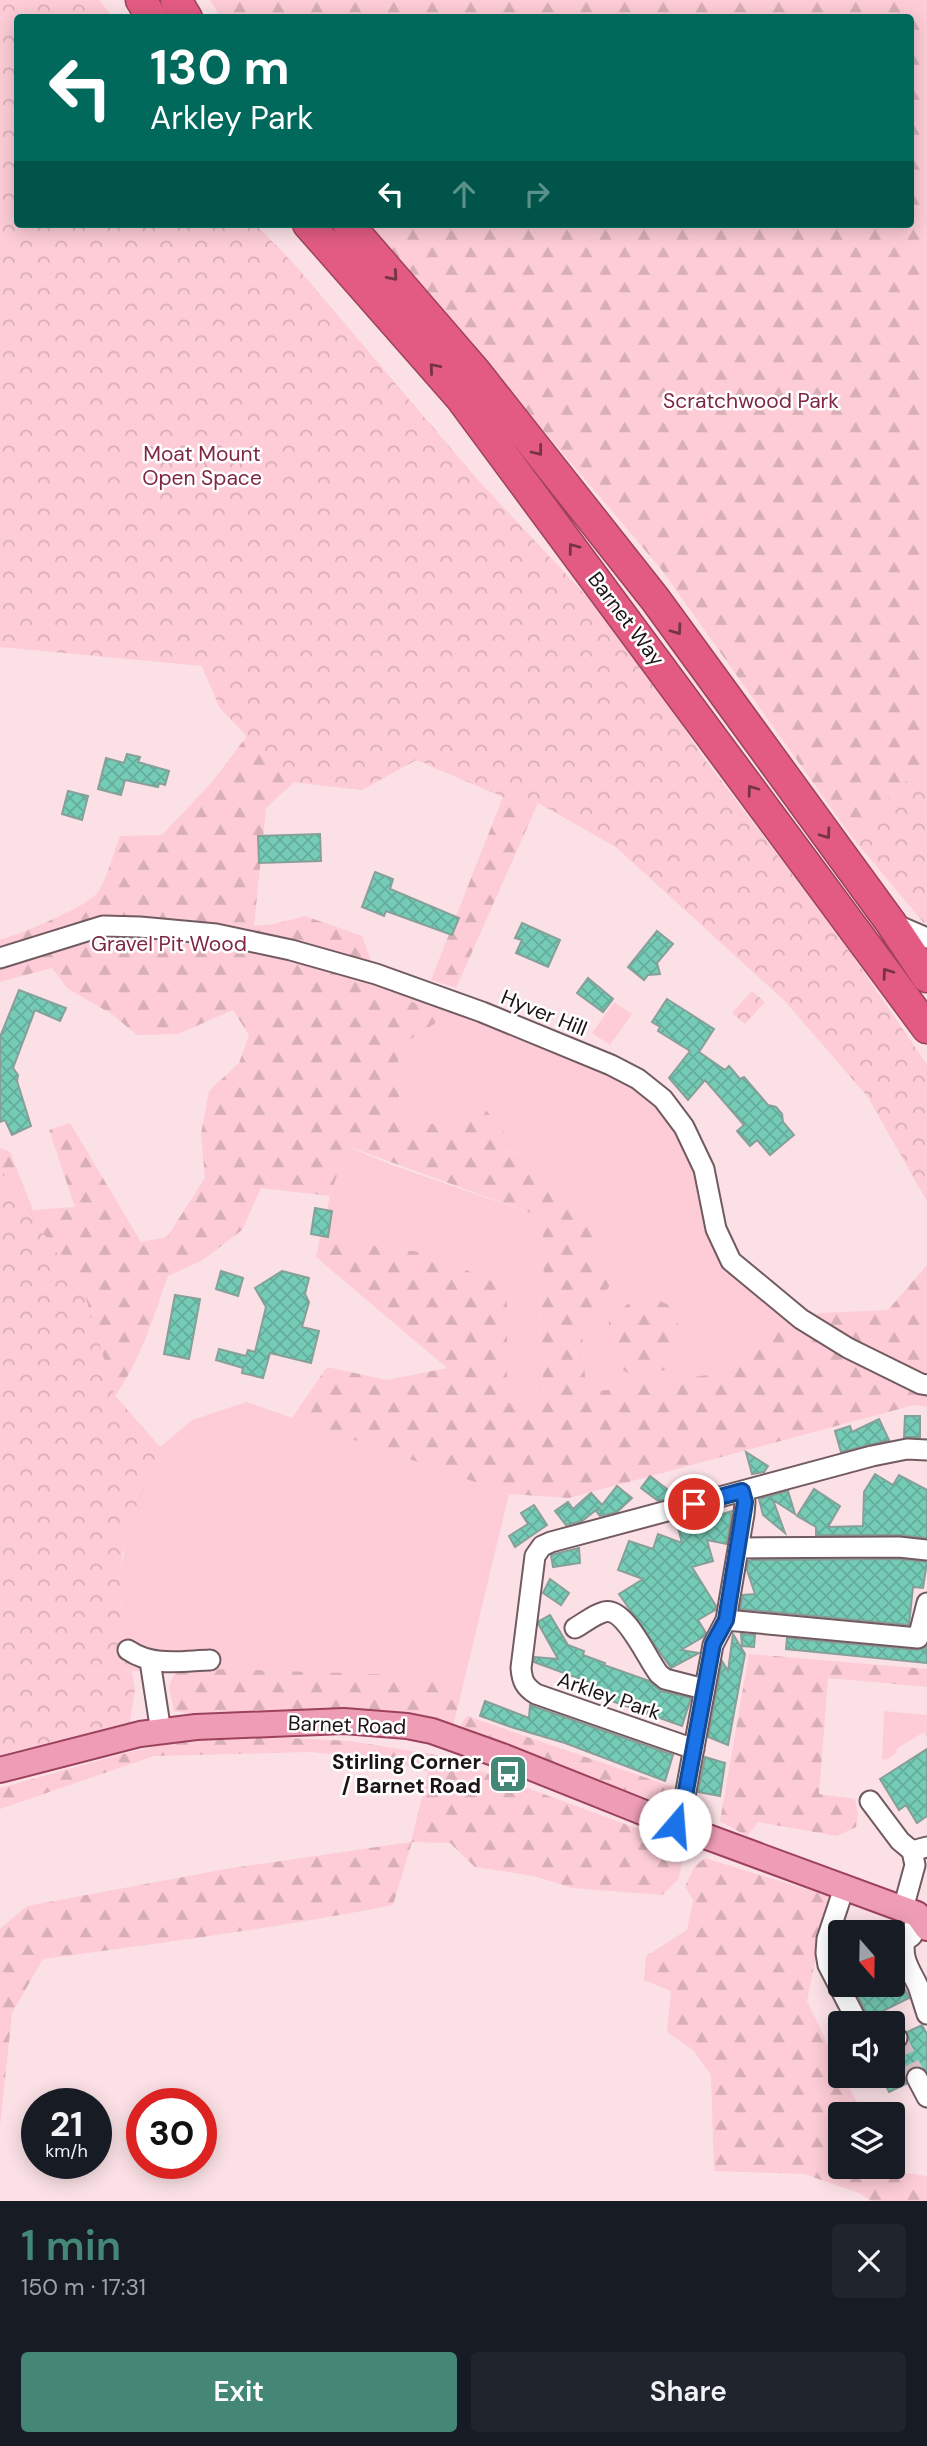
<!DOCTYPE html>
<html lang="en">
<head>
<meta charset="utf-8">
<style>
  :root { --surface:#171b24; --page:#20242c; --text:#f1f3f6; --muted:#9ea1a6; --accent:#458777 }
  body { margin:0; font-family:"DM Sans",sans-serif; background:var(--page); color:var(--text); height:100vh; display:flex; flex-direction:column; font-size:26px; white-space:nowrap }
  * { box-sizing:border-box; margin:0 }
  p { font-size:23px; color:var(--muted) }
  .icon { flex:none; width:38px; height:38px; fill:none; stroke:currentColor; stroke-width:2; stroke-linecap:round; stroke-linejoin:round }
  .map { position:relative; height:2201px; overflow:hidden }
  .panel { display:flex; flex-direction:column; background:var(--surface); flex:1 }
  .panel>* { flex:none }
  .guide { position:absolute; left:14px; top:14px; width:900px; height:214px; border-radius:7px; box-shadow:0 4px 18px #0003; background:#00695c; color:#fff; overflow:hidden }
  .needle { width:46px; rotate:160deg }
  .buttons { position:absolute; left:828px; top:1920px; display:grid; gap:14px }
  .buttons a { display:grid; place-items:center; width:77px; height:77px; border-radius:7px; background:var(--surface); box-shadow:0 4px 18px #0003; font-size:35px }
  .speed { position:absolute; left:21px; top:2088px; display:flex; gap:14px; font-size:35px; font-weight:700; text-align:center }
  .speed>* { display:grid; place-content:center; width:91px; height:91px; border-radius:50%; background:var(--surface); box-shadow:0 4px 18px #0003; line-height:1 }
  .speed small { font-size:18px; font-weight:400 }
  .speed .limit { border:10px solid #d22; background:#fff; color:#111 }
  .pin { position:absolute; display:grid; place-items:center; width:60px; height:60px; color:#fff; margin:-30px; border:4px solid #fff; border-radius:50%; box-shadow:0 2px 7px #0007 }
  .me { position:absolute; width:77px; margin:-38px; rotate:18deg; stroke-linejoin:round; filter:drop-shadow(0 0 5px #0008) }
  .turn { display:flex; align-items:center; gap:24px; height:147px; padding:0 21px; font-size:32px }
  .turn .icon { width:91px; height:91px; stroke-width:2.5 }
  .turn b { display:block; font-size:49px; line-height:60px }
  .lanes { display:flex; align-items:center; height:66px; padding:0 21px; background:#0003; justify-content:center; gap:35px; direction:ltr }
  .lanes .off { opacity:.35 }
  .round { display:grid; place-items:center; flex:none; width:74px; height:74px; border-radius:7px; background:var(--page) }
  .head { display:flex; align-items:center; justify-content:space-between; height:119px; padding:0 21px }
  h1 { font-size:42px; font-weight:600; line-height:52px; color:var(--accent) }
  .primary-button { display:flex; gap:14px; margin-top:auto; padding:14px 21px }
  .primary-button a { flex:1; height:80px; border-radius:7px; background:var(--accent); color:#fff; font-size:28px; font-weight:600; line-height:80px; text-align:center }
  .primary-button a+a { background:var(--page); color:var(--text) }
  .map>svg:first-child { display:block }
  .green { fill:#fdccd6 }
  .forest { fill:url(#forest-firs) }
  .park { fill:url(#park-crowns) }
  .building { fill:url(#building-cross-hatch); stroke:#879f98; stroke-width:2 }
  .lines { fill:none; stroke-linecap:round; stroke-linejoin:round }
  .minor-tunnel { stroke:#dac2c7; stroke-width:19; stroke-dasharray:19 10; stroke-linecap:butt }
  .minor-casing { stroke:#715b60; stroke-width:23 }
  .major-casing { stroke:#9d425c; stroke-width:28 }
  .highway-casing { stroke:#9d425c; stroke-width:33 }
  .minor { stroke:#fff; stroke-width:19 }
  .major { stroke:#ee9db5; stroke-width:24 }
  .highway { stroke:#e35b83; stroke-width:30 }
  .oneway { stroke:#763346 }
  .route-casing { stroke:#114b97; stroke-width:18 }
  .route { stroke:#1a73e8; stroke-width:12 }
  .labels { text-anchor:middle; stroke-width:5; stroke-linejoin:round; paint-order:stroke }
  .park-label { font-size:21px; fill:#7d2742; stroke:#fff }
  .street-label { font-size:21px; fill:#1c1315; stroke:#fff }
  .poi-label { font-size:21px; font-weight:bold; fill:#1c1315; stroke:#fff; text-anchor:end }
</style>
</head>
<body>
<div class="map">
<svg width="927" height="2201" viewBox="0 0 927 2201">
  <defs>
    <pattern id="forest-firs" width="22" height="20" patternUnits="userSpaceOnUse" patternTransform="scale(1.75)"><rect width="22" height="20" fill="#fdccd6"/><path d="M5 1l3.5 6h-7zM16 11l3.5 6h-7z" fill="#d8aeb7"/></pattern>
    <pattern id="park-crowns" width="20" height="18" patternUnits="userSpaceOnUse" patternTransform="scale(1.75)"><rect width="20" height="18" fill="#fdccd6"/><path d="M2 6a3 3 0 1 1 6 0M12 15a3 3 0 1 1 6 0" fill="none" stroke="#d8aeb7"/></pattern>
    <pattern id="building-cross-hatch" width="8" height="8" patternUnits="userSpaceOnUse" patternTransform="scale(1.75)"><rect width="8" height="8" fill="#74cbb6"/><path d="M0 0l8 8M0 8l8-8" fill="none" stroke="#64ad9c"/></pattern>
  </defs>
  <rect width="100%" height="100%" fill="#fbe1e6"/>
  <!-- green -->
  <path class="green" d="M376,974L611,1065L684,1127L731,1261L801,1319L767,1332L727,1372L586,1394L582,1331L610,1285L523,1156L455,1129L400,1117L398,1047Z
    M614,1002L632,1014L610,1045L592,1033Z
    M346,1146L392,1165L539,1216L546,1252L539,1305L544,1399L507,1404L427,1253L320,1238L330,1196Z
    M247,1402L509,1494L465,1677L225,1669L175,1672L132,1671C124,1640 120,1609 121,1578C121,1563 126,1549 125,1535L160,1447L192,1420Z
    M884,1711L927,1715V1738L924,1732L896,1749L897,1752L886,1760L882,1759Z"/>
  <!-- forest -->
  <path class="forest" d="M0,0H99L112,17L18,18V224H255L293,263L477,479L621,633L702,756L839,936L916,1049L927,1065V1201L868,1097L784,1000L616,847L538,803L456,988L431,980L503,797L416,760L362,790L294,782L266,808L254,926L274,924L305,916L362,936L383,994L451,1013L398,1047L400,1117L455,1129L480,1104L504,1130L507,1150L523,1156L587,1211L610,1285L582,1331L586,1393L727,1372L767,1332L801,1319L820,1313L888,1310L927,1265V1407L914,1405L569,1498L509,1494L292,1418L327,1367L387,1380L447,1368L316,1257L320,1238L427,1253L507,1288V1403L544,1399L539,1305L546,1252L539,1216L347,1146L330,1196L261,1188L242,1230L203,1260L168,1276C153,1317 141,1360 115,1396L160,1447L125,1535L13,1751L0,1755V1148L10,1152L33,1210L75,1207L49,1130L70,1123L141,1242L167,1237L205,1178L201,1134L209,1091L239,1063L249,1035L233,1010L178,1034L137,1035L113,1015L67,988L52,968L0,982V940C18,935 89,906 98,892C108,876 113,854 120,836L162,835L212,782L247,736L220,708L202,666L0,353Z
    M210,0H927V773L904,782L851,836L661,569L368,224H910V18H221Z
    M658,1300L675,1308L682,1343L668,1369L635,1378L616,1365L608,1343L609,1320L629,1303Z
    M749,1654L927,1669V1687L828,1678L819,1794L855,1799L858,1814L856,1827L837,1836L758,1822L747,1836L720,1821Z
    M225,1669L465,1677L452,1730L209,1717L174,1711L169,1687L175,1672Z
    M467,1716L673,1787L679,1795L673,1807L463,1733L461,1724Z
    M250,1736L350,1741L437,1755L663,1838L685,1850L678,1880L662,1895L572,1888L534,1876L475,1867L450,1843L412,1842L393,1905C277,1928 160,1943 43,1959L12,2013L0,2127V1929L27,1906L226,1869L411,1842L428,1772L378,1758L311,1752L154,1756L0,1809V1788L130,1752L187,1740Z
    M705,1858L828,1896L807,2001L840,2070V2076H843L863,2114H840V2166H892L893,2158L906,2173L927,2176V2201H871L859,2193L804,2174L714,2171L711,2075L693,2050L667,2032L671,1991L644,1980L646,1956L687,1930L693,1900L685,1887L694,1867Z"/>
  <!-- park -->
  <path class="park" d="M0,0H99L112,17L18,18V224H255L293,263L476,479L621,633L702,756L839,936L927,1065V1201L868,1097L784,1000L616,847L539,802L504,797L416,759L362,790L293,782L220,708L202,666L0,647Z
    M927,773V922L924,923L851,836L904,782Z
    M752,991L765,1002L745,1024L732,1013Z
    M0,1168L85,1295L115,1396L160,1447L125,1534L126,1545L122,1554L121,1607L135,1689L130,1722L0,1755Z"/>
  <!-- building -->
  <path class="building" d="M127,754L140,757L138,762L169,771L165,785L159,783L158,787L125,780L121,795L98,789L106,758L124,763Z
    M68,791L88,796L82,820L62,814Z
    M320,834L321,861L259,863L258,836Z
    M375,872L393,879L390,889L459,918L452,935L386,911L384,916L362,907Z
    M522,923L560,940L548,967L516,953L522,940L515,938Z
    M657,931L673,944L657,963L660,974L648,975L644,980L628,967Z
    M588,978L613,999L603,1012L577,993Z
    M19,990L66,1008L60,1021L35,1010L13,1068L18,1075L17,1081L31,1126L12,1135L5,1120L0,1122V1037Z
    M667,999L714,1029L699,1052L725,1070L729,1066L740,1079L744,1077L768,1105L776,1107L782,1114L783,1122L794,1135L770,1155L757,1140L750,1146L737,1131L744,1125L705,1080L688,1100L669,1078L690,1051L658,1031L660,1027L652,1022Z
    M315,1208L332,1211L328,1237L311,1234Z
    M221,1271L243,1278L238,1296L216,1289Z
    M282,1271L309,1278L305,1294L309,1302L302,1327L319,1331L311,1363L270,1353L263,1378L242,1373L243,1368L216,1360L219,1349L246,1356L248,1350L255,1352L266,1307L255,1288Z
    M175,1295L200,1299L189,1359L164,1354Z
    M905,1416H920V1437H904Z
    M879,1419L889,1440L841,1452L835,1431L850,1426L852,1432Z
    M746,1452L768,1466L764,1472L752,1474Z
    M875,1474L893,1485L899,1475L927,1490V1538L899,1535H816V1527L797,1516L814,1489L840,1506L828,1527L863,1526L864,1492Z
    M650,1476L671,1492L666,1499L658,1501L641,1488Z
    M617,1486L632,1498L617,1512L600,1516L596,1511L600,1507L582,1521L566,1525L555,1511L568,1502L573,1509L591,1493L602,1505Z
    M788,1491L795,1514L773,1500L785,1533L763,1515L759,1499Z
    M534,1505L547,1525L515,1547L509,1536L528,1524L521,1513Z
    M732,1511L727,1544L707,1540L713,1561L692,1567L716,1606L715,1610L698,1620L706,1633L703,1637L681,1650L699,1653L671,1668L619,1594L643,1579L618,1570L629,1541L653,1549L658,1534L682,1543L678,1528Z
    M579,1548L580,1563L553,1567L551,1555Z
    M898,1559L927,1562L923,1588L913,1587L909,1625L740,1609L743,1595L755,1594L747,1570L748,1561L752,1560Z
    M550,1579L569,1593L561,1605L543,1593Z
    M550,1615L568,1645L584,1651L583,1655L605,1663L604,1665L649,1681L661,1691L691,1698L682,1726L586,1692L589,1682L534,1662L535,1657L558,1659L539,1625V1621Z
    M733,1634L745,1654L728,1745L708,1737L722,1661L728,1671Z
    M741,1634L755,1635L754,1647L742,1646Z
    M787,1638L917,1650L927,1647V1663L786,1649Z
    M485,1701L529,1718L530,1705L673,1755L665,1781L565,1743L511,1727L480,1716Z
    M927,1749V1816L917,1823L906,1805L899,1810L880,1779Z
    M705,1757L725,1763L720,1796L698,1792Z
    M892,1962L909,1998L869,2018L855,1990L865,1984H892Z
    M922,2025L927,2034V2071L918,2066L911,2068L905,2077L906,2084L889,2092L881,2076H892V2049L899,2050L905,2047L909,2040L907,2032Z"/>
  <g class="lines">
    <!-- minor-tunnel -->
    <path class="minor-tunnel" d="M897,2038L917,2078"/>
    <defs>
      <path id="minor" d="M892,923L927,938
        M0,958L103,926L140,927L216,934L291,950L376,974L482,1012L611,1065L638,1079L663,1099L684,1127L704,1169L716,1229L731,1261L801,1319L848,1348L921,1384L927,1385
        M739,1548L899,1547L927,1550
        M726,1620L918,1638L927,1603
        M575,1628C584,1623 595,1614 604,1612C625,1606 647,1659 659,1674L665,1679L704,1689
        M128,1650C153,1667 181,1661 210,1660
        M150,1661L161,1732
        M694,1749L536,1694C525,1687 522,1681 521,1668L535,1556L542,1546L551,1542L742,1491
        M870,1801L900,1841L912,1851L927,1847
        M675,1825L685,1796L713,1645L726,1620L744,1514L745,1502L742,1491L872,1456L907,1449L927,1450
        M844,1888L827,1939L826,1953L828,1965L858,2023
        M903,1909L915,1865L912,1851
        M917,1914L912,1936L905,1941C901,1959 911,1971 918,1986C921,1995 924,2005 927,2014
        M892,2033L897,2038
        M917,2078L927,2097"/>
      <path id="major" d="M0,1770L140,1734L196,1727L344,1721L407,1726L432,1731L502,1756L675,1825L903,1909L917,1914L927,1928"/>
      <path id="highway" d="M141,0L152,18
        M176,0L187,18
        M308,224L460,397L927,1028
        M348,224L475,371L655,599L891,923L927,977"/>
    </defs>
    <!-- minor casing -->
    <use href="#minor" class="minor-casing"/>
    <!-- major casing -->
    <use href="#major" class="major-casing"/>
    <!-- highway casing -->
    <use href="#highway" class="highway-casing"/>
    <!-- minor -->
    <use href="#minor" class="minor"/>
    <!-- major -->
    <use href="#major" class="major"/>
    <!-- highway -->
    <use href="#highway" class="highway"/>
  </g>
  <!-- one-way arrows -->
  <defs><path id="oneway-chevron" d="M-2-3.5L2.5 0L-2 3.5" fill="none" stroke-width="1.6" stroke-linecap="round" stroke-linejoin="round" transform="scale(1.75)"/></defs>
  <g class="oneway">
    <use href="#oneway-chevron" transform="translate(393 276) rotate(49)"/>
    <use href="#oneway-chevron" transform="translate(434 368) rotate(-131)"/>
    <use href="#oneway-chevron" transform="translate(538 451) rotate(52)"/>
    <use href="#oneway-chevron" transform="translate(573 548) rotate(-127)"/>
    <use href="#oneway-chevron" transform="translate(677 630) rotate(54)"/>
    <use href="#oneway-chevron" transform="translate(752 790) rotate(-126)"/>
    <use href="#oneway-chevron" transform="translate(826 834) rotate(54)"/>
    <use href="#oneway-chevron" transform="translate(887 973) rotate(-126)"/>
  </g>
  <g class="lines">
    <defs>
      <path id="route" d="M675,1825L685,1796L713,1644L726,1620L745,1502L742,1491L694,1504"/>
    </defs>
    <!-- route casing -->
    <use href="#route" class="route-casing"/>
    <!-- route -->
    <use href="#route" class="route"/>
  </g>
  <!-- icons -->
  <defs>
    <symbol id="bus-square" viewBox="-11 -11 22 22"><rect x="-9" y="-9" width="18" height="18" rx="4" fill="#458777" stroke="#fff"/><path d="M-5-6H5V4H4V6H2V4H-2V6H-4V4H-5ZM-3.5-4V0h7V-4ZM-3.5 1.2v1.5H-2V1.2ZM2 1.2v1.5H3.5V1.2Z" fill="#fff"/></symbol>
  </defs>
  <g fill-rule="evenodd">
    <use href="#bus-square" x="486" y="1752" width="44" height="44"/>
  </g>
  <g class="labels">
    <!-- park labels -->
    <g class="park-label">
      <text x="751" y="408">Scratchwood Park</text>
      <text x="202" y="461">Moat Mount<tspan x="202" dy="24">Open Space</tspan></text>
      <text x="169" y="951">Gravel Pit Wood</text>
    </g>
    <!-- street labels -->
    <g class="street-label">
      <text transform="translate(626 619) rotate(53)" y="7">Barnet Way</text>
      <text transform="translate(544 1013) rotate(22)" y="7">Hyver Hill</text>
      <text transform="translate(609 1696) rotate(19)" y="7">Arkley Park</text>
      <text transform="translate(347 1725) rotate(2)" y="7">Barnet Road</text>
    </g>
    <!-- poi labels -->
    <g class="poi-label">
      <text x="481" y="1769">Stirling Corner<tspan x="481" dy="24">/ Barnet Road</tspan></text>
    </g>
  </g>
</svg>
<div class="buttons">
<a><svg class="needle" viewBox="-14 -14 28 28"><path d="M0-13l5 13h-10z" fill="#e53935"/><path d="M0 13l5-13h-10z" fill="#9ea1a6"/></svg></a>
<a><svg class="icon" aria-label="sound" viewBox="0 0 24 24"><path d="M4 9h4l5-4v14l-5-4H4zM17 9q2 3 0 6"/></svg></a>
<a><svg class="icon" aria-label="layers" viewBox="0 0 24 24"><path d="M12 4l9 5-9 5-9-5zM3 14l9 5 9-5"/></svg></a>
</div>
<div class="speed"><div>21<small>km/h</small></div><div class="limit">30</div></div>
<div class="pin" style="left:694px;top:1504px;background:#d93025"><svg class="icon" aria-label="arrive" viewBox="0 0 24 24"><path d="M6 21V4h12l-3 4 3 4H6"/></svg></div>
<svg class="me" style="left:675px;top:1825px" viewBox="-20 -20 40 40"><circle r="19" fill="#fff"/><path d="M0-13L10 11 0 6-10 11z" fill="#1a73e8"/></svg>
<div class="guide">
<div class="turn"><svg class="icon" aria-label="left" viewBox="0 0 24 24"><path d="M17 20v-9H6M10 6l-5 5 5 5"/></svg><div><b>130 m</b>Arkley Park</div></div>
<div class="lanes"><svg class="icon" aria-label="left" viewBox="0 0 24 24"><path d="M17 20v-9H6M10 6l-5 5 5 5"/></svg><svg class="icon off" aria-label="ahead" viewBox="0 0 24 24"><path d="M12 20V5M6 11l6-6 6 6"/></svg><svg class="icon off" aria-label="right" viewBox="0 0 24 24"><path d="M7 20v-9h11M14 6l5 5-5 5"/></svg></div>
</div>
</div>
<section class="panel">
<div class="head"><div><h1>1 min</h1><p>150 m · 17:31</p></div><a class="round"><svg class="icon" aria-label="close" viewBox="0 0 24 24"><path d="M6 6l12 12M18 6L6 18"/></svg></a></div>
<div class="primary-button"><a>Exit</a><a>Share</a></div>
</section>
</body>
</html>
